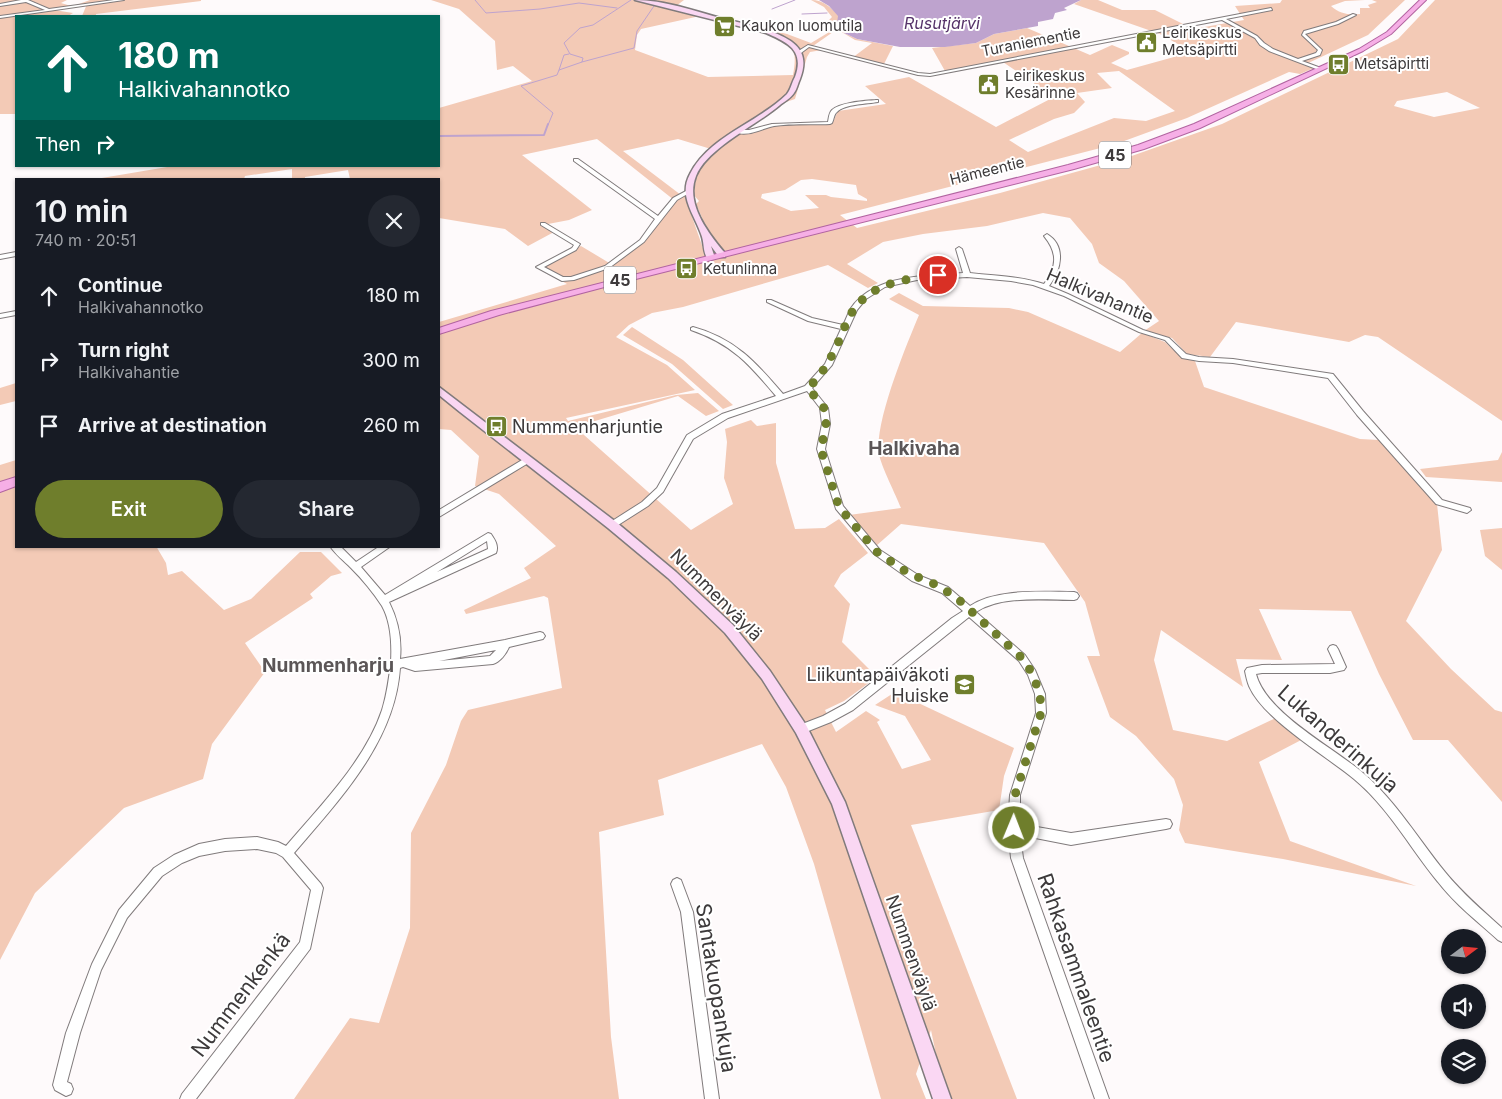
<!DOCTYPE html>
<html lang="en">
<head>
<meta charset="utf-8">
<style>
  :root { --surface:#171b24; --page:#242831; --text:#f1f3f6; --muted:#9ea1a6; --accent:#6f7e2c }
  body { margin:0; font-family:Inter,sans-serif; background:var(--page); color:var(--text); height:100vh; display:flex; flex-direction:column; font-size:19px; white-space:nowrap }
  * { box-sizing:border-box; margin:0 }
  p { font-size:16px; color:var(--muted) }
  .icon { flex:none; width:28px; height:28px; fill:none; stroke:currentColor; stroke-width:2; stroke-linecap:round; stroke-linejoin:round }
  .map { position:relative; flex:1; overflow:hidden }
  .panel { position:absolute; left:15px; top:178px; width:425px; height:370px; display:flex; flex-direction:column; background:var(--surface); border-radius:0px; box-shadow:0 1px 4px #0004 }
  .panel>* { flex:none }
  .top-card { position:absolute; left:15px; top:15px; width:425px; height:152px; border-radius:0px; box-shadow:0 1px 4px #0004; background:#00695c; color:#fff; overflow:hidden }
  .needle { width:32px; rotate:74deg }
  .controls { position:absolute; left:1441px; top:929px; display:grid; gap:10px }
  .controls a { display:grid; place-items:center; width:45px; height:45px; border-radius:50%; background:var(--surface); box-shadow:0 1px 4px #0004; font-size:25px }
  .pin { position:absolute; display:grid; place-items:center; width:42px; height:42px; color:#fff; margin:-21px; border:2px solid #fff; border-radius:50%; box-shadow:0 1px 5px #0007 }
  .me { position:absolute; width:55px; margin:-28px; rotate:1deg; stroke-linejoin:round; filter:drop-shadow(0 0 4px #0008) }
  .turn { display:flex; align-items:center; gap:18px; height:105px; padding:0 20px; font-size:22px }
  .turn .icon { width:65px; height:65px; stroke-width:2.5 }
  .turn b { display:block; font-size:35px; line-height:42px }
  .then { display:flex; align-items:center; height:48px; padding:0 20px; background:#0003; gap:10px; font-size:19px }
  .round { display:grid; place-items:center; flex:none; width:52px; height:52px; border-radius:26px; background:var(--page) }
  .summary { display:flex; align-items:center; justify-content:space-between; height:85px; padding:0 20px }
  h1 { font-size:30px; font-weight:600; line-height:38px }
  .action { display:flex; gap:10px; margin-top:auto; padding:10px 20px }
  .action a { flex:1; height:58px; border-radius:30px; background:var(--accent); color:#fff; font-size:20px; font-weight:600; line-height:58px; text-align:center }
  .action a+a { background:var(--page); color:var(--text) }
  ul { padding:0; list-style:none }
  li { display:flex; align-items:center; gap:15px; height:65px; padding:0 20px }
  li div { flex:1 }
  li b { display:block; font-size:19px }
  li em { font-style:normal }
  .map>svg:first-child { display:block }
  .green { fill:#f3cab6; fill-rule:evenodd }
  .water { fill:#bea3ce }
  .lines { fill:none; stroke-linecap:round; stroke-linejoin:round }
  .stream-far1 { stroke:#bea3ce; stroke-width:1 }
  .stream { stroke:#bea3ce; stroke-width:2 }
  .street-casing { stroke:#807b7c; stroke-width:2 }
  .secondary-casing { stroke:#807b7c; stroke-width:3 }
  .primary-casing { stroke:#b164a0; stroke-width:2 }
  .street { fill:#fff; fill-rule:evenodd }
  .secondary { fill:#fad7f3; fill-rule:evenodd }
  .primary { fill:#f6afe6; fill-rule:evenodd }
  .route { stroke:#6f7e2c; stroke-width:9; stroke-dasharray:0 16.2 }
  .labels { text-anchor:middle; stroke-width:4; stroke-linejoin:round; paint-order:stroke }
  .far-poi-label { font-size:15px; fill:#3d3a3b; stroke:#fff; text-anchor:start }
  .far-street-label { font-size:15px; fill:#3d3a3b; stroke:#fff }
  .far-water-label { font-size:16px; font-style:italic; fill:#553269; stroke:#fff }
  .shield { fill:#fff; stroke:#777576; stroke-width:1 }
  .shield-label { font-size:16px; font-weight:bold; fill:#3d3a3b }
  .street-label { font-size:18px; fill:#3d3a3b; stroke:#fff }
  .poi-label { font-size:18px; fill:#3d3a3b; stroke:#fff; text-anchor:start }
  .neighbourhood-label { font-size:19px; font-weight:bold; fill:#5b5657; stroke:#fff }
  .near-street-label { font-size:21px; fill:#3d3a3b; stroke:#fff }
</style>
</head>
<body>
<div class="map">
<svg width="1502" height="1099" viewBox="0 0 1502 1099">
  <rect width="100%" height="100%" fill="#fefafb"/>
  <!-- green -->
  <path class="green" d="M0,0H67L61,3L71,6L0,16Z
    M90,0H201V1L96,14V16H82L87,4H79Z
    M431,0H684L676,6L787,34L811,43L836,28L825,24L832,17L824,7L811,0C824,0 830,7 839,16L837,23L843,27L839,29L846,30L844,33L857,39L893,46L883,66L852,58L872,43L855,40L840,31L833,32L813,46L822,50L810,52L807,57L795,99L786,102L742,132L772,125L832,124L838,111L886,104L865,86L909,77L996,127L1054,97L1000,60L945,71L932,48L976,43L994,34L1027,28L1090,55L1112,45L1129,52V54L1111,63L1127,70L1192,52L1160,34L1074,4L1081,0H1098L1122,10H1155L1193,29L1244,20L1235,6L1280,3L1282,0H1365L1345,1L1331,6C1340,14 1348,15 1360,14V8H1370L1368,5L1377,2L1372,0H1405L1368,35L1304,65L1314,68L1300,74L1289,72L1187,118L1116,144L840,215L857,228L1000,193L1126,158L1222,124L1398,39L1435,0H1502V421L1378,337L1365,335L1349,342L1236,322L1210,357L1187,354L1172,338L1144,331L1159,321L1124,281L1099,263L1092,244L1070,218L1043,213L987,226L923,234L883,242L847,264L878,283L868,288L828,265L683,307L652,313L629,325L616,337L667,365L695,390L566,418L568,421L676,395L698,393L719,411L706,416L678,396L575,427L691,530L733,504L724,478L727,442L725,429L751,420L757,426L776,423V463L795,529L825,528L839,519L868,553L841,574L834,586L850,604L842,642L877,677L844,701L825,710L836,732L866,711L880,720L877,722L902,769L931,760L905,716L875,705L895,692L1014,748L1004,776L999,810L911,825L1017,1099H950L940,1074L931,1030L916,1074L926,1099H881L814,864L786,787L762,744L658,780L664,815L599,832L611,1037L619,1099H294L350,1018L379,1023L410,928L411,833L446,765L461,721L468,710L562,688L548,598L544,596L466,614L464,610L531,578L524,568L556,546L499,494L475,486L479,456L451,430L439,429V322L567,284L536,267L581,246L611,264L638,243L674,200L597,139L522,155L592,210L569,220L548,224L554,232L528,246L505,229L439,218V179H350L348,170L305,177V179H292V169L245,176L244,179H96L173,166H439V108L532,81L513,66L497,70L495,41L459,9ZM700,16C716,20 785,35 792,47C796,55 795,64 793,75L708,77L635,50L637,35L641,29ZM1119,71L1175,111L1146,121L1114,118L1028,152L1009,140L1054,119L1074,113L1085,102L1077,93L1112,88L1097,73ZM1447,92L1480,108L1434,117L1394,106L1397,101ZM678,139L711,149L689,182L692,193L699,201L696,204L706,227L720,247L704,251L684,194L681,195L623,151ZM812,179L856,185L858,194L867,199V201L831,197L826,195H805L819,208L791,211L761,198L762,194L785,190L801,180Z
    M54,10L73,13L68,16H16V114H0V17Z
    M899,293L923,306L1009,308L1028,312L1120,352L1142,333L1165,342L1181,357L1195,361L1204,387L1360,439L1379,440L1437,504L1442,550L1406,621L1451,669L1495,710L1502,712V802L1448,740H1413L1379,674L1351,611L1259,609L1282,660L1236,659L1243,687L1161,630L1154,660L1173,730L1227,741L1280,716L1305,738L1259,762L1290,841L1416,886L1283,859L1185,843L1179,830L1183,805L1174,779L1136,736L1110,717L1087,656H1100L1085,602L1044,543L901,524L876,546L849,515L901,508C896,495 881,466 879,454C874,423 906,346 919,315L889,299Z
    M632,327L683,360L733,405L723,409L672,364L623,335Z
    M16,383V401L0,405V388Z
    M1502,452V482L1426,477L1420,469L1498,460Z
    M16,460V546H156L166,563L168,575L182,571L224,610L251,599L300,552H321L342,573L331,576L310,594L313,598L245,643L265,672L212,744L203,779L124,808L35,893L0,960V465Z
    M1502,528V570L1485,556L1480,530Z"/>
  <!-- water -->
  <path class="water" d="M819,0H1081L1064,8L1067,10L1055,13L1053,19L1038,22V26L994,34L976,43L945,47H900L857,39L844,33L846,29L837,23L838,16L829,6Z"/>
  <g class="lines">
    <!-- stream-far1 -->
    <path class="stream-far1" d="M475,0L486,13L540,9L579,3L617,8
      M772,9L795,0
      M802,14L827,13
      M582,62L634,48L637,31L654,6
      M559,70L564,55L569,54
      M548,125L553,113L521,86L557,75L559,70L582,62L583,58L570,54L564,43L580,28L593,25L631,0"/>
    <!-- stream -->
    <path class="stream" d="M439,136L544,135L548,124"/>
    <defs>
      <path id="street" d="M21,0H28L49,9L114,0H124L0,18V16L45,10L26,2L0,6V4Z
        M1271,8L1272,10L1226,19L1257,36L1264,43L1273,49L1298,59L1316,53L1318,50L1302,35L1304,31L1336,22L1353,14L1356,15L1338,24L1305,34L1322,50L1320,55L1302,61L1321,68L1319,70L1269,51L1260,45L1255,38L1222,20L930,76L918,75L809,47L801,53L797,52L808,45L918,73L930,74Z
        M876,100H878V102C867,104 845,104 837,112C834,114 834,119 832,123L830,124C813,125 785,123 770,127C759,130 746,137 735,132L738,130H749L772,124L828,122C829,117 829,113 832,110C841,102 865,101 876,100Z
        M574,159H578L658,216L673,198L686,191L691,192L677,200L644,242L609,268L574,280L562,281L536,267L572,248L574,245L541,225V223H545L580,244L576,250L544,267L563,277H571L605,266L640,240L655,219L574,161Z
        M1047,234C1067,246 1061,271 1049,286L1068,294L1143,330L1169,338L1186,354L1199,357L1233,359L1333,374L1363,411L1442,500L1470,508L1471,510L1467,513L1436,504L1357,415L1328,378L1233,363L1199,361L1182,358L1165,340L1139,332L1064,296L1033,285L1011,281L967,277L917,280L885,287L866,299L857,310L832,365L812,388L828,408L830,424L825,449L843,506L880,550L918,575L948,587L970,606C997,588 1043,592 1074,592L1077,593L1079,596L1077,599L1074,600C1045,600 1001,595 976,612L1025,655L1035,670L1045,694L1046,713L1020,795V824L1071,833L1166,819L1170,820L1172,824L1170,828L1166,829L1071,845L1020,835L1023,858L1109,1099H1095L1011,858L1008,828L1010,795L1036,713L1035,694L1028,675L1019,661L969,617L853,710L831,722L801,734L797,732L796,729L797,726L823,716L845,704L952,618L963,611L942,593L912,581L874,554L836,509L817,449L822,424L820,408L807,391L728,418L693,439L663,492L648,506L615,527H609L608,525L609,523L642,502L657,488L687,435L722,414L776,396C749,364 732,344 691,330V328L693,327C734,338 756,362 783,394L805,386L825,364L841,329L808,321L767,302V300H771L812,318L843,325C846,320 848,313 851,308C875,274 926,276 963,273L956,249L959,247L962,249L970,273C994,276 1020,276 1044,284C1057,267 1058,253 1044,236Z
        M16,252V256L0,259V255Z
        M16,311V315L0,318V314Z
        M527,457L531,460L530,462L439,517V510Z
        M488,533L491,534C495,540 499,546 496,553L389,602C398,620 402,639 400,659L505,640L540,632L543,633L545,636L543,639L509,647C506,654 500,662 493,664L415,671L403,667L400,668C395,742 340,799 294,853L321,884L323,888L310,949L196,1099H180L182,1094L300,942L311,890L283,857L276,853L257,849L225,851L199,856L182,863L162,876L127,918L101,970L80,1033L67,1082L71,1084L73,1089L71,1094L66,1096L55,1090L53,1085L66,1033L92,964L119,910L154,868L174,855L199,844L225,839L257,837L278,842L286,846C320,806 365,761 382,710C387,694 389,678 391,662C392,644 391,622 382,606C373,592 362,579 351,568C344,561 335,554 330,546H340L356,562L380,546H391L361,567L385,595ZM487,541L488,549L437,572ZM496,650L490,656L439,661Z
        M1333,645L1336,646L1338,649L1346,667L1344,670L1330,673H1262L1256,674C1266,713 1333,747 1363,773C1396,801 1418,839 1445,872C1462,893 1482,910 1502,928V942L1498,940C1477,921 1455,904 1438,882C1410,848 1388,807 1354,779C1325,755 1264,720 1249,686C1247,681 1246,676 1245,671L1247,668L1262,665L1335,664L1328,649L1330,646Z
        M677,878L681,880L693,912L719,1099H705L681,912L671,884L673,880Z"/>
      <path id="secondary" d="M635,0C664,0 695,11 724,19C741,23 759,26 775,33C797,42 810,53 800,79C798,83 797,89 794,93C791,98 784,102 780,105C757,125 707,148 696,176C685,203 708,233 725,253V257H719L711,246L715,258L708,260C702,250 705,244 701,234C694,214 678,196 690,174C709,136 758,123 787,94C791,89 792,82 795,77C805,50 787,42 766,33Z
        M439,387L616,522L676,572L733,625L770,671L806,725L845,802L951,1099H933L832,804L796,733L762,679L725,633L668,578L608,528L460,412L439,395Z"/>
      <path id="primary" d="M1420,0H1426L1391,34L1363,51L1200,128L1144,149L1074,169L612,285L499,315L439,334V328L491,311L1068,165L1138,145L1194,124L1359,49L1387,32Z
        M16,477V486L0,492V482Z"/>
    </defs>
    <!-- street casing -->
    <use href="#street" class="street-casing"/>
    <!-- secondary casing -->
    <use href="#secondary" class="secondary-casing"/>
    <!-- primary casing -->
    <use href="#primary" class="primary-casing"/>
    <!-- street -->
    <use href="#street" class="street"/>
    <!-- secondary -->
    <use href="#secondary" class="secondary"/>
    <!-- primary -->
    <use href="#primary" class="primary"/>
  </g>
  <g class="lines">
    <!-- route -->
    <path class="route" d="M938,275C908,279 874,282 855,308C847,318 843,332 838,343C830,360 822,375 808,388L824,408L826,424L821,450L839,507L877,552L908,573L939,586L959,600L1022,658L1032,673L1040,694L1041,713L1015,795L1014,828"/>
  </g>
  <!-- icons -->
  <defs>
    <symbol id="supermarket-square" viewBox="-11 -11 22 22"><rect x="-9" y="-9" width="18" height="18" rx="4" fill="#6f7e2c" stroke="#fff"/><path d="M-6-5.5h2.5l.6 2H6L4.5 2H-2.5L-4.4-4H-6ZM-1.5 3.2a1.3 1.3 0 1 0 .1 0ZM3 3.2a1.3 1.3 0 1 0 .1 0Z" fill="#fff"/></symbol>
    <symbol id="civic-square" viewBox="-11 -11 22 22"><rect x="-9" y="-9" width="18" height="18" rx="4" fill="#6f7e2c" stroke="#fff"/><path d="M-.6-6.5H3V-4.5H.6V-3L4-1V1h2V6H-6V1h2V-1L-.6-3ZM-1.2 2.5V6h2.4V2.5Z" fill="#fff"/></symbol>
    <symbol id="bus-square" viewBox="-11 -11 22 22"><rect x="-9" y="-9" width="18" height="18" rx="4" fill="#6f7e2c" stroke="#fff"/><path d="M-5-6H5V4H4V6H2V4H-2V6H-4V4H-5ZM-3.5-4V0h7V-4ZM-3.5 1.2v1.5H-2V1.2ZM2 1.2v1.5H3.5V1.2Z" fill="#fff"/></symbol>
    <symbol id="school-square" viewBox="-11 -11 22 22"><rect x="-9" y="-9" width="18" height="18" rx="4" fill="#6f7e2c" stroke="#fff"/><path d="M0-5L7-2L0 1L-7-2ZM-4 1L0 2.5L4 1V4Q0 6-4 4Z" fill="#fff"/></symbol>
  </defs>
  <g fill-rule="evenodd">
    <use href="#supermarket-square" x="712" y="14" width="25" height="25"/>
    <use href="#civic-square" x="1134" y="30" width="25" height="25"/>
    <use href="#bus-square" x="1326" y="52" width="25" height="25"/>
    <use href="#civic-square" x="976" y="72" width="25" height="25"/>
    <use href="#bus-square" x="674" y="256" width="25" height="25"/>
    <use href="#bus-square" x="484" y="414" width="25" height="25"/>
    <use href="#school-square" x="952" y="672" width="25" height="25"/>
  </g>
  <g class="labels">
    <!-- far-poi labels -->
    <g class="far-poi-label">
      <text x="741" y="31">Kaukon luomutila</text>
      <text x="1162" y="38">Leirikeskus<tspan x="1162" dy="17">Metsäpirtti</tspan></text>
      <text x="1354" y="69">Metsäpirtti</text>
      <text x="1005" y="81">Leirikeskus<tspan x="1005" dy="17">Kesärinne</tspan></text>
      <text x="703" y="274">Ketunlinna</text>
    </g>
    <!-- far-street labels -->
    <g class="far-street-label">
      <text transform="translate(1031 42) rotate(-11)" y="5">Turaniementie</text>
      <text transform="translate(987 171) rotate(-14)" y="5">Hämeentie</text>
    </g>
    <!-- far-water labels -->
    <g class="far-water-label">
      <text x="942" y="29">Rusutjärvi</text>
    </g>
    <!-- shield labels -->
    <g class="shield">
      <rect x="1099" y="141.5" width="32" height="27" rx="4"/>
      <rect x="604" y="266.5" width="32" height="27" rx="4"/>
    </g>
    <g class="shield-label">
      <text x="1115" y="161">45</text>
      <text x="620" y="286">45</text>
    </g>
    <!-- street labels -->
    <g class="street-label">
      <text transform="translate(1100 296) rotate(23)" y="6">Halkivahantie</text>
      <text transform="translate(716 595) rotate(45)" y="6">Nummenväylä</text>
      <text transform="translate(911 953) rotate(71)" y="6">Nummenväylä</text>
    </g>
    <!-- poi labels -->
    <g class="poi-label">
      <text x="512" y="433">Nummenharjuntie</text>
      <text x="949" y="681" text-anchor="end">Liikuntapäiväkoti<tspan x="949" dy="21">Huiske</tspan></text>
    </g>
    <!-- neighbourhood labels -->
    <g class="neighbourhood-label">
      <text x="914" y="455">Halkivaha</text>
      <text x="328" y="672">Nummenharju</text>
    </g>
    <!-- near-street labels -->
    <g class="near-street-label">
      <text transform="translate(1338 739) rotate(41)" y="7">Lukanderinkuja</text>
      <text transform="translate(1076 968) rotate(71)" y="7">Rahkasammaleentie</text>
      <text transform="translate(716 988) rotate(81)" y="7">Santakuopankuja</text>
      <text transform="translate(241 995) rotate(-53)" y="7">Nummenkenkä</text>
    </g>
  </g>
</svg>
<div class="controls">
<a><svg class="needle" viewBox="-14 -14 28 28"><path d="M0-13l5 13h-10z" fill="#e53935"/><path d="M0 13l5-13h-10z" fill="#9ea1a6"/></svg></a>
<a><svg class="icon" aria-label="sound" viewBox="0 0 24 24"><path d="M4 9h4l5-4v14l-5-4H4zM17 9q2 3 0 6"/></svg></a>
<a><svg class="icon" aria-label="layers" viewBox="0 0 24 24"><path d="M12 4l9 5-9 5-9-5zM3 14l9 5 9-5"/></svg></a>
</div>
<div class="pin" style="left:938px;top:275px;background:#d93025"><svg class="icon" aria-label="arrive" viewBox="0 0 24 24"><path d="M6 21V4h12l-3 4 3 4H6"/></svg></div>
<svg class="me" style="left:1014px;top:828px" viewBox="-20 -20 40 40"><circle r="17" fill="#6f7e2c" stroke="#fff" stroke-width="3"/><path d="M0-11L8 9 0 5-8 9z" fill="#fff"/></svg>
<div class="top-card">
<div class="turn"><svg class="icon" aria-label="ahead" viewBox="0 0 24 24"><path d="M12 20V5M6 11l6-6 6 6"/></svg><div><b>180 m</b>Halkivahannotko</div></div>
<div class="then">Then<svg class="icon" aria-label="right" viewBox="0 0 24 24"><path d="M7 20v-9h11M14 6l5 5-5 5"/></svg></div>
</div>
<section class="panel">
<div class="summary"><div><h1>10 min</h1><p>740 m · 20:51</p></div><a class="round"><svg class="icon" aria-label="close" viewBox="0 0 24 24"><path d="M6 6l12 12M18 6L6 18"/></svg></a></div>
<ul>
<li><svg class="icon" aria-label="ahead" viewBox="0 0 24 24"><path d="M12 20V5M6 11l6-6 6 6"/></svg><div><b>Continue</b><p>Halkivahannotko</p></div><em>180 m</em></li>
<li><svg class="icon" aria-label="right" viewBox="0 0 24 24"><path d="M7 20v-9h11M14 6l5 5-5 5"/></svg><div><b>Turn right</b><p>Halkivahantie</p></div><em>300 m</em></li>
<li><svg class="icon" aria-label="arrive" viewBox="0 0 24 24"><path d="M6 21V4h12l-3 4 3 4H6"/></svg><div><b>Arrive at destination</b></div><em>260 m</em></li>
</ul>
<div class="action"><a>Exit</a><a>Share</a></div>
</section>
</div>
</body>
</html>
